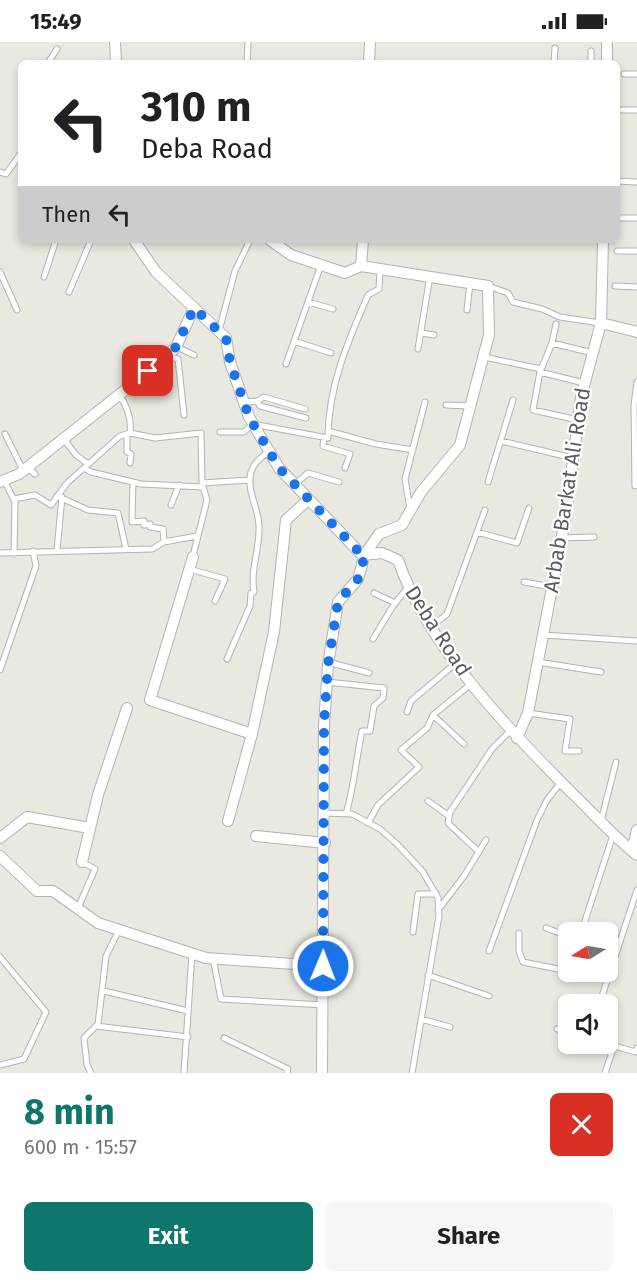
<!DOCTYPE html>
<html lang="en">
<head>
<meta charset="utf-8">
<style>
  :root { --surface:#fff; --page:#f6f6f6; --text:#202124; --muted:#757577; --accent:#0f766e }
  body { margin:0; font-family:"Fira Sans",sans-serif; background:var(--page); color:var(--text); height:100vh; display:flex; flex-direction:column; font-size:22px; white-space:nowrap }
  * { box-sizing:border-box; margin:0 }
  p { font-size:20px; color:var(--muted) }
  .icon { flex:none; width:33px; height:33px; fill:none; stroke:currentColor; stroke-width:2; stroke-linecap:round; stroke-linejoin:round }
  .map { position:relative; height:1031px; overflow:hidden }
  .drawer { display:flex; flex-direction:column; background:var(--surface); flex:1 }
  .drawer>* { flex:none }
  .guide { position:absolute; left:18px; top:18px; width:602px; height:183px; border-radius:9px; box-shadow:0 3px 9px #0003; background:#fff; color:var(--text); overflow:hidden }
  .needle { width:39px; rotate:259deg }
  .controls { position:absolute; left:558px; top:880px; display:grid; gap:12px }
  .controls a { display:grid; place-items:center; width:60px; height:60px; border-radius:9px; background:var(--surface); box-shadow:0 3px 9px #0003; font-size:30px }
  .pin { position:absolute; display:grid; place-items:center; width:51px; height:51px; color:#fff; margin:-26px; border-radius:12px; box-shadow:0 3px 9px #0006 }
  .me { position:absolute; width:66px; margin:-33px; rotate:1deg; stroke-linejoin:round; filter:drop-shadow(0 0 4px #0008) }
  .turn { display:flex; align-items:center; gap:21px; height:126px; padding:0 24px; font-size:27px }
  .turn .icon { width:78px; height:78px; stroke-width:2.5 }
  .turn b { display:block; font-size:42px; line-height:51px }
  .then { display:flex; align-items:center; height:57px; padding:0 24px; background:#0003; gap:12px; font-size:22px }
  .round { display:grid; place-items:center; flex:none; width:63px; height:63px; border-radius:9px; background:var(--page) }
  .headline { display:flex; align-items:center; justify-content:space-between; height:102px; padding:0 24px }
  h1 { font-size:36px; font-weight:700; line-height:45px; color:var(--accent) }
  .action { display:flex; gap:12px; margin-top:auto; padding:12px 24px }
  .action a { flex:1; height:69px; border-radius:9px; background:var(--accent); color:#fff; font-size:24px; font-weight:700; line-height:69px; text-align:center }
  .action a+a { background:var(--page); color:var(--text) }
  .status { display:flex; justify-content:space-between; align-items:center; height:42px; padding:0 30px; background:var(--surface); direction:ltr }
  .status svg { height:16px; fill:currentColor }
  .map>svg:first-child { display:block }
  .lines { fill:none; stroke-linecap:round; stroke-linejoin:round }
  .service-casing { stroke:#b2b3b7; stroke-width:7 }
  .minor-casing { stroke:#b2b3b7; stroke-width:12 }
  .service { stroke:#fff; stroke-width:5 }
  .minor { stroke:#fff; stroke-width:10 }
  .route { stroke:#1a73e8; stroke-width:10; stroke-dasharray:0 18 }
  .labels { text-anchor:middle; stroke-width:4.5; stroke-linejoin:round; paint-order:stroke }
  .street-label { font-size:21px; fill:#5a5c60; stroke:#fff }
</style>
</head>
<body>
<div class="status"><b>15:49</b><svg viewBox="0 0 49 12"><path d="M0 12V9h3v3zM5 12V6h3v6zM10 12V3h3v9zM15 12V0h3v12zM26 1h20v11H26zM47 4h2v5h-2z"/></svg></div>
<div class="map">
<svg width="637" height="1031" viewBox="0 0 637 1031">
  <rect width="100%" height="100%" fill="#eae9e1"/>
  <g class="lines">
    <defs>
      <path id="service" d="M48,21L57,7
        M247,21L248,0
        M554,21L555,6
        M591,21V9
        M624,32H637
        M622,68H637
        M0,130L6,132L21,111
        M616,139L637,140
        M619,176H637
        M617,209H637
        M0,230L17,268
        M44,235L56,198
        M488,244L508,251L513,260L542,267L560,275L600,281
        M615,244L637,245
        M69,250L91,198
        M308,260L333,267
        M467,268L470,241
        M556,282L552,301L540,330L533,368L578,378
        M219,289L235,229L250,198
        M421,291L434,293
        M294,299L331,311
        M552,301L593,311
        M177,305L194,313
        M418,307L430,234
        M168,314L178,317L184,373
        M484,315L541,327
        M286,322L321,223
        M540,330L584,341
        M119,352C127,364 132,376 130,391
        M257,359L264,355L305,367
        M244,360L257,359L260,364L306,376
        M446,363L470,364
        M328,389L376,402L413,408
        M220,390H244L253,382L328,396C328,345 348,299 368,253L379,247L380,227
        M5,392L23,428
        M127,392V410L131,412L130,421
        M324,395L323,404L350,412L345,426
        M63,396L76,413L88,422
        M501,399L573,416
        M27,425L35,432
        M84,426L91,430L141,442L203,445
        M4,438L15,460L14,512
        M133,440L132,480L144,479V483L150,482V485L163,487L164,500
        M488,440L513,358
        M202,441L250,438
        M295,442L308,431L339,440
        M635,444L634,363L637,340
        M57,454L88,468L118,471L126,507
        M14,457L35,453L51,463L67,441L120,394L130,391L155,396L201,391L202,441L207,458L193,514
        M171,463L179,443
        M410,467L405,437L425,360
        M477,490L517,501L529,466
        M562,496L594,495
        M57,508L62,455
        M0,511L152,507L164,500L197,494
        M189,527L225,537L215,559
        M524,540L551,545
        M374,551L395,561
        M432,584L447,572L485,468
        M543,593L637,599
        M373,597L393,564L408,545
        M227,617L250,564L251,551L254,550C250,527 260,507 259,485C259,466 246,449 251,430C254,420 262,415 269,409
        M328,620L369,631
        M538,620L601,630
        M0,628L36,524L33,509
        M327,640L384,646L383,656L374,664L370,689H362C356,717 354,745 346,772
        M407,670L411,659L456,621
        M528,671L570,677L565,709H579
        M433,673L464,702
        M428,759L449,774
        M323,771L352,772L380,787L397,802L423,830L438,856L439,874L412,1031
        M601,779L616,720
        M368,781L378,763L419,725L401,708L427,686L433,673L471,642
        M479,810L448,781L450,770L492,707L510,689
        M78,866L95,827L82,820
        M438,868L464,834L486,798
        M546,886L568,894
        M413,890L418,852H436
        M519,891V909L523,920L568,929
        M581,891L613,793
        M489,909L537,778L547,758L561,740
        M0,915L46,970L24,1017L0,1023
        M213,916L221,957L324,963
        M428,933L489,954
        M104,949L188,969
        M599,963L637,848
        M421,977L450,985
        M96,984L188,995
        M557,987L568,988
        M224,996L288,1027L287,1031
        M608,1002L635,1010L637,1006
        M91,1031L87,1023L84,996L98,982L106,914L119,888
        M184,1031L192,911
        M605,1031L614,1004"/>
      <path id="minor" d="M115,0L116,21
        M607,0V21
        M369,21L370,0
        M134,198L156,230L226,296L230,320L249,375L279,426L362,513L382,511L398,518C427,603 508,687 571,750C593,771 613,794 637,813
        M270,198L291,213L345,231L361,224L488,244L489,293L460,403L421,450L402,483L379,492L365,512L358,537L338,560L328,623L324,683L322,1031
        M361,224L363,198
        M601,281L637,290
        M0,440L19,432L163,318L176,305L194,266
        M193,515L150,658L252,692
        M517,696L528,671L566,473L581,355L601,281L603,198
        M228,779L252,692L274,590L286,478L308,458
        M256,794L325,801
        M0,796L27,775L90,786
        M632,809L637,788
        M0,814L37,849H53L98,881L206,916L323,924
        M82,820L98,753L127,666"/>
    </defs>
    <!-- service casing -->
    <use href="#service" class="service-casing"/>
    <!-- minor casing -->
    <use href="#minor" class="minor-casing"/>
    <!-- service -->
    <use href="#service" class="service"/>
    <!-- minor -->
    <use href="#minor" class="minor"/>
  </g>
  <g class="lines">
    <!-- route -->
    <path class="route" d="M148,329L176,305L194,266L226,296L230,320L249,375L279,426L362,513H365L358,537L338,560L328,623L324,683L323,924"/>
  </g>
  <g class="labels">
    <!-- street labels -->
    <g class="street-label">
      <text transform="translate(567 448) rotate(-81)" y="7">Arbab Barkat Ali Road</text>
      <text transform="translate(438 589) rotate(57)" y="7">Deba Road</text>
    </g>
  </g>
</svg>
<div class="controls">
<a><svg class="needle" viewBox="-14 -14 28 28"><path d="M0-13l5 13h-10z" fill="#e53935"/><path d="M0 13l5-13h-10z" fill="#757577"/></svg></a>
<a><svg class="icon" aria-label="sound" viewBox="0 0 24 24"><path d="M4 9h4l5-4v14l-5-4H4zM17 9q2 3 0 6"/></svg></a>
</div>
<div class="pin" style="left:148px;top:329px;background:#d93025"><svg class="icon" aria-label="arrive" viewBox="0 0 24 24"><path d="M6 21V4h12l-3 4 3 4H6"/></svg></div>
<svg class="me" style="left:323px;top:924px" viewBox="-20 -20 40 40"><circle r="17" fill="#1a73e8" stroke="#fff" stroke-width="3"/><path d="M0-11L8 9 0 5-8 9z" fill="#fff"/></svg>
<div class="guide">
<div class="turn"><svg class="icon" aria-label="left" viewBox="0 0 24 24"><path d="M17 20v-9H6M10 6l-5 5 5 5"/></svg><div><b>310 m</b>Deba Road</div></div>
<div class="then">Then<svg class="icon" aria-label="left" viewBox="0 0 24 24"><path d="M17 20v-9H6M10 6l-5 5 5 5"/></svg></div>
</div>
</div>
<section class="drawer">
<div class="headline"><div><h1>8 min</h1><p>600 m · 15:57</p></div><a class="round" style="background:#d93025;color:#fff"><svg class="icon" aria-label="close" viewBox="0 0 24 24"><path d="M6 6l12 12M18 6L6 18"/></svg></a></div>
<div class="action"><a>Exit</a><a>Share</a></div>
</section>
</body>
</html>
